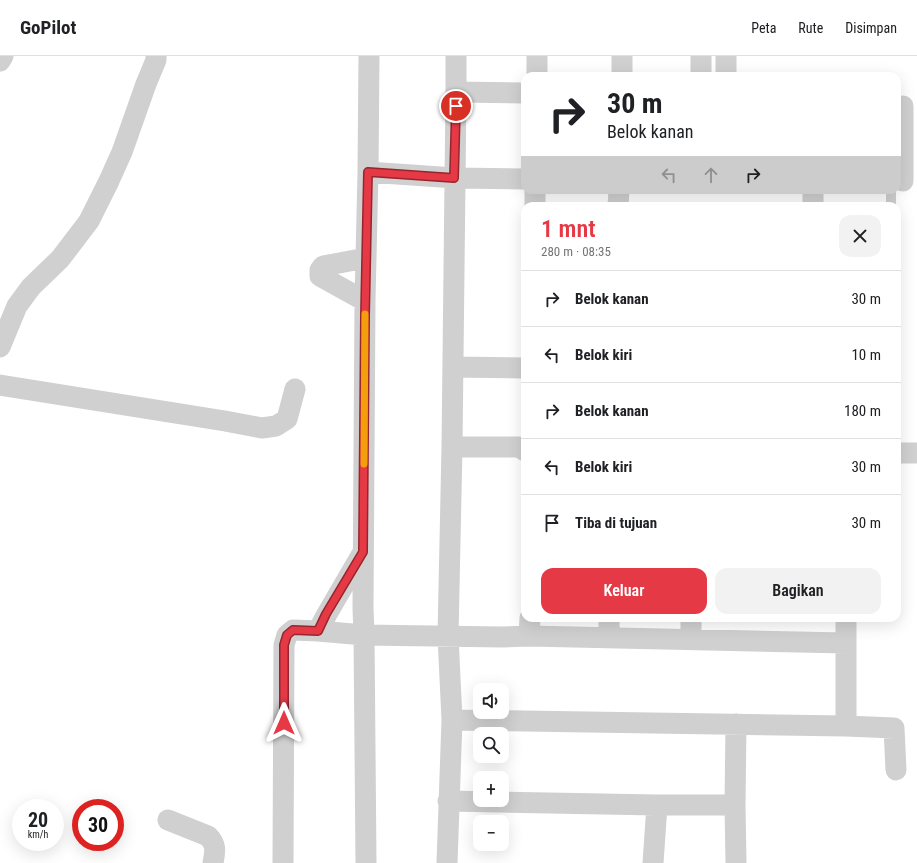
<!DOCTYPE html>
<html lang="id">
<head>
<meta charset="utf-8">
<style>
  :root { --surface:#fff; --page:#f2f2f2; --text:#202124; --muted:#757577; --line:#e0e0e0; --accent:#e63946 }
  body { margin:0; font-family:"Roboto Condensed",sans-serif; background:var(--page); color:var(--text); height:100vh; display:flex; flex-direction:column; font-size:15px; white-space:nowrap }
  * { box-sizing:border-box; margin:0 }
  p { font-size:13px; color:var(--muted) }
  .icon { flex:none; width:22px; height:22px; fill:none; stroke:currentColor; stroke-width:2; stroke-linecap:round; stroke-linejoin:round }
  .map { position:relative; flex:1; overflow:hidden }
  .panel { position:absolute; left:521px; top:146px; width:380px; height:420px; display:flex; flex-direction:column; background:var(--surface); border-radius:12px; box-shadow:0 4px 16px #0002 }
  .panel>* { flex:none }
  .guide { position:absolute; left:521px; top:16px; width:380px; height:122px; border-radius:12px; box-shadow:0 4px 16px #0002; background:#fff; color:var(--text); overflow:hidden }
  .tools { position:absolute; left:473px; top:627px; display:grid; gap:8px }
  .tools a { display:grid; place-items:center; width:36px; height:36px; border-radius:8px; background:var(--surface); box-shadow:0 4px 16px #0002; font-size:20px }
  .speed { position:absolute; left:12px; top:743px; display:flex; gap:8px; font-size:20px; font-weight:700; text-align:center }
  .speed>* { display:grid; place-content:center; width:52px; height:52px; border-radius:50%; background:var(--surface); box-shadow:0 4px 16px #0002; line-height:1 }
  .speed small { font-size:10px; font-weight:400 }
  .speed .limit { border:6px solid #d22; background:#fff; color:#111 }
  .pin { position:absolute; display:grid; place-items:center; width:34px; height:34px; color:#fff; margin:-17px; border:2px solid #fff; border-radius:50%; box-shadow:0 1px 4px #0007 }
  .me { position:absolute; width:44px; margin:-22px; rotate:0deg; stroke-linejoin:round; filter:drop-shadow(0 0 3px #0008) }
  .turn { display:flex; align-items:center; gap:14px; height:84px; padding:0 20px; font-size:18px }
  .turn .icon { width:52px; height:52px; stroke-width:2.5 }
  .turn b { display:block; font-size:28px; line-height:34px }
  .lanes { display:flex; align-items:center; height:38px; padding:0 20px; background:#0003; justify-content:center; gap:20px; direction:ltr }
  .lanes .off { opacity:.35 }
  .round { display:grid; place-items:center; flex:none; width:42px; height:42px; border-radius:12px; background:var(--page) }
  .headline { display:flex; align-items:center; justify-content:space-between; height:68px; padding:0 20px }
  h1 { font-size:24px; font-weight:600; line-height:30px; color:var(--accent) }
  .cta { display:flex; gap:8px; margin-top:auto; padding:8px 20px }
  .cta a { flex:1; height:46px; border-radius:12px; background:var(--accent); color:#fff; font-size:16px; font-weight:600; line-height:46px; text-align:center }
  .cta a+a { background:var(--page); color:var(--text) }
  ul { padding:0; list-style:none }
  li { display:flex; align-items:center; gap:12px; height:56px; padding:0 20px; border-top:1px solid var(--line) }
  li div { flex:1 }
  li b { display:block; font-size:15px }
  li em { font-style:normal }
  header { display:flex; align-items:center; gap:24px; box-sizing:border-box; height:56px; padding:0 20px; background:var(--surface); border-bottom:1px solid var(--line) }
  header strong { font-size:19px }
  nav { display:flex; gap:22px; margin-inline-start:auto; font-size:14px }
  .map>svg:first-child { display:block }
  .lines { fill:none; stroke-linecap:round; stroke-linejoin:round }
  .lane { stroke:#d0d0d0; stroke-width:10 }
  .street { stroke:#d0d0d0; stroke-width:21 }
  .route-casing { stroke:#96252e; stroke-width:10 }
  .route { stroke:#e63946; stroke-width:7 }
  .slow { stroke:#f59e0b; stroke-width:7 }
</style>
</head>
<body>
<header>
<strong>GoPilot</strong>
<nav><a>Peta</a><a>Rute</a><a>Disimpan</a></nav>
</header>
<div class="map">
<svg width="917" height="807" viewBox="0 0 917 807">
  <rect width="100%" height="100%" fill="#fff"/>
  <g class="lines">
    <!-- lane -->
    <path class="lane" d="M891,134V150"/>
    <!-- street -->
    <path class="street" d="M456,0V36
      M0,5L3,0
      M537,20V0
      M622,20V0
      M701,20V0
      M726,20V0
      M368,116L369,0
      M903,125V50
      M813,134V150
      M535,150V134
      M618,150L619,134
      M365,245L320,220V214L323,210L366,202
      M0,291L17,250L31,231L60,203L89,165L108,127L122,96L146,28L156,4V0
      M453,311L522,312
      M0,329L225,365L262,372L276,370L287,363L295,333
      M452,391H519L525,395
      M897,397H917
      M363,496L327,558L318,575L364,579L503,581L529,580L530,562
      M609,581V562
      M691,583V562
      M846,587V562
      M452,664L846,670V587L529,580
      M846,670L894,672L896,714
      M448,745L657,749H735L736,668
      M735,749L736,807
      M168,764L208,780C217,789 215,796 213,807
      M283,807L284,589L287,579L293,574L318,575
      M366,807L364,579L363,552L365,245L368,116L455,122L525,123
      M447,807L452,664L448,580L452,391L456,36L525,37
      M653,807L657,749"/>
  </g>
  <g class="lines">
    <defs>
      <path id="route" d="M284,667V589L287,579L293,574L318,575L326,558L363,496L365,260L368,116L454,122L456,50"/>
    </defs>
    <!-- route casing -->
    <use href="#route" class="route-casing"/>
    <!-- route -->
    <use href="#route" class="route"/>
    <!-- slow -->
    <path class="slow" d="M364,408L365,258"/>
  </g>
</svg>
<div class="tools">
<a><svg class="icon" aria-label="sound" viewBox="0 0 24 24"><path d="M4 9h4l5-4v14l-5-4H4zM17 9q2 3 0 6"/></svg></a>
<a><svg class="icon" aria-label="search" viewBox="0 0 24 24"><circle cx="10" cy="10" r="6"/><path d="M15 15l6 6"/></svg></a>
<a>+</a>
<a>−</a>
</div>
<div class="speed"><div>20<small>km/h</small></div><div class="limit">30</div></div>
<div class="pin" style="left:456px;top:50px;background:#d93025"><svg class="icon" aria-label="arrive" viewBox="0 0 24 24"><path d="M6 21V4h12l-3 4 3 4H6"/></svg></div>
<svg class="me" style="left:284px;top:667px" viewBox="-20 -20 40 40"><path d="M0-17L14 15 0 8-14 15z" fill="#e63946" stroke="#fff" stroke-width="4"/></svg>
<div class="guide">
<div class="turn"><svg class="icon" aria-label="right" viewBox="0 0 24 24"><path d="M7 20v-9h11M14 6l5 5-5 5"/></svg><div><b>30 m</b>Belok kanan</div></div>
<div class="lanes"><svg class="icon off" aria-label="left" viewBox="0 0 24 24"><path d="M17 20v-9H6M10 6l-5 5 5 5"/></svg><svg class="icon off" aria-label="ahead" viewBox="0 0 24 24"><path d="M12 20V5M6 11l6-6 6 6"/></svg><svg class="icon" aria-label="right" viewBox="0 0 24 24"><path d="M7 20v-9h11M14 6l5 5-5 5"/></svg></div>
</div>
<section class="panel">
<div class="headline"><div><h1>1 mnt</h1><p>280 m · 08:35</p></div><a class="round"><svg class="icon" aria-label="close" viewBox="0 0 24 24"><path d="M6 6l12 12M18 6L6 18"/></svg></a></div>
<ul>
<li><svg class="icon" aria-label="right" viewBox="0 0 24 24"><path d="M7 20v-9h11M14 6l5 5-5 5"/></svg><div><b>Belok kanan</b></div><em>30 m</em></li>
<li><svg class="icon" aria-label="left" viewBox="0 0 24 24"><path d="M17 20v-9H6M10 6l-5 5 5 5"/></svg><div><b>Belok kiri</b></div><em>10 m</em></li>
<li><svg class="icon" aria-label="right" viewBox="0 0 24 24"><path d="M7 20v-9h11M14 6l5 5-5 5"/></svg><div><b>Belok kanan</b></div><em>180 m</em></li>
<li><svg class="icon" aria-label="left" viewBox="0 0 24 24"><path d="M17 20v-9H6M10 6l-5 5 5 5"/></svg><div><b>Belok kiri</b></div><em>30 m</em></li>
<li><svg class="icon" aria-label="arrive" viewBox="0 0 24 24"><path d="M6 21V4h12l-3 4 3 4H6"/></svg><div><b>Tiba di tujuan</b></div><em>30 m</em></li>
</ul>
<div class="cta"><a>Keluar</a><a>Bagikan</a></div>
</section>
</div>
</body>
</html>
